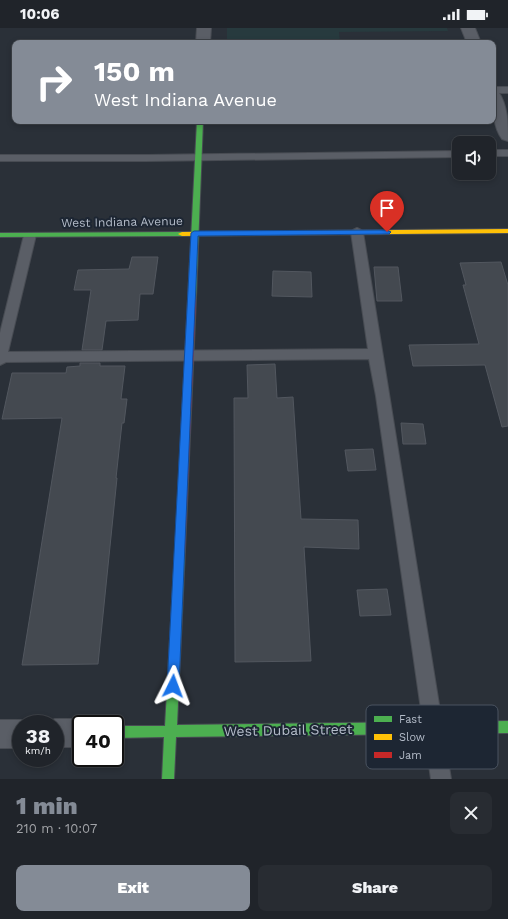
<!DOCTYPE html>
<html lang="en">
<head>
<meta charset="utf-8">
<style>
  :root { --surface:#20242a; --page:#282c32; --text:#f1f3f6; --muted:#a2a4a8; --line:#3d4147; --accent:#848b96 }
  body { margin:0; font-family:"Work Sans",sans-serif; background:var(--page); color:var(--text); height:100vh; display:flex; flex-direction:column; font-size:15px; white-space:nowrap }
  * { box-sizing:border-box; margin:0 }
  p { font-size:13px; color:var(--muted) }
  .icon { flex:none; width:22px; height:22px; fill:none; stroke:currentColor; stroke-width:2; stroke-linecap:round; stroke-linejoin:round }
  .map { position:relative; height:751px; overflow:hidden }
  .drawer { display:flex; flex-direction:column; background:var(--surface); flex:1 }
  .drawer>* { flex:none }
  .banner { position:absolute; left:12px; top:12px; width:484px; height:84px; border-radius:8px; box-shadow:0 2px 6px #0003,0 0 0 1px var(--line); background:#848b96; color:#fff; overflow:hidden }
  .fabs { position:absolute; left:452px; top:108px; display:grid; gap:8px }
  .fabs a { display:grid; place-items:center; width:44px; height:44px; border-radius:8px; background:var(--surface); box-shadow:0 2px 6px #0003,0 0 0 1px var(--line); font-size:20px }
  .speed { position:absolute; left:12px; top:687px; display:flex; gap:8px; font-size:20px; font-weight:700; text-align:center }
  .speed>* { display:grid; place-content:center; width:52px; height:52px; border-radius:50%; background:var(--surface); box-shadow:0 2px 6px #0003,0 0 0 1px var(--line); line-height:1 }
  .speed small { font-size:10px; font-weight:400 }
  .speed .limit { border:2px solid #111; border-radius:6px; background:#fff; color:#111 }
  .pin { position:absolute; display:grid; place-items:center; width:34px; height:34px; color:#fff; margin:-41px -17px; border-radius:50% 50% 50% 0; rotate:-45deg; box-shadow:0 0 4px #0007 }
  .pin .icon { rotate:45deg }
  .me { position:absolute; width:44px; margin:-22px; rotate:3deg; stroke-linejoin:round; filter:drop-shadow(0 0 3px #0008) }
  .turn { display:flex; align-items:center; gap:14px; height:84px; padding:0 16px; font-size:18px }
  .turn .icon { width:52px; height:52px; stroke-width:2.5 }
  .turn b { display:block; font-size:28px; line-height:34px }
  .round { display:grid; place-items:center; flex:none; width:42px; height:42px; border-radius:8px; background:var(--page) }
  .headline { display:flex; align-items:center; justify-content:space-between; height:68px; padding:0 16px }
  h1 { font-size:24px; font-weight:800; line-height:30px; color:var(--accent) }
  .cta { display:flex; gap:8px; margin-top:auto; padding:8px 16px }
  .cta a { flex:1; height:46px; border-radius:8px; background:var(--accent); color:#fff; font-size:16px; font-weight:800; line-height:46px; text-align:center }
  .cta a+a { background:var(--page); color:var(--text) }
  .status { display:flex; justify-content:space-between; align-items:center; height:28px; padding:0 20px; background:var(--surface); direction:ltr }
  .status svg { height:11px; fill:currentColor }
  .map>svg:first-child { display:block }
  .green { fill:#273a3e }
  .building { fill:#444950; stroke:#52575f }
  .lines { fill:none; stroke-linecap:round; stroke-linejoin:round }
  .lane-casing { stroke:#484c53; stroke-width:2 }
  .street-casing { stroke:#484c53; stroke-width:2 }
  .fast-casing { stroke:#484c53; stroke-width:2 }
  .slow-casing { stroke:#484c53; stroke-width:2 }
  .jam-casing { stroke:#484c53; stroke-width:2 }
  .lane { fill:#5a5e66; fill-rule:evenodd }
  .street { fill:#5a5e66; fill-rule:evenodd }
  .fast { fill:#4caf50; fill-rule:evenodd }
  .slow { fill:#ffc107; fill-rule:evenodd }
  .jam { fill:#c62828; fill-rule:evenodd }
  .route { fill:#1a73e8; stroke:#114b97 }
  .labels { text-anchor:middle; stroke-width:4; stroke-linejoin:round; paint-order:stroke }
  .street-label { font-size:12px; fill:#b4bcc9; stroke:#1d2633 }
  .near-street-label { font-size:14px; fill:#b4bcc9; stroke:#1d2633 }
  .key { fill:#1d2633; stroke:#4a5360; stroke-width:1 }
  .key-label { font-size:11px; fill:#b4bcc9 }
</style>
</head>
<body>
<div class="status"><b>10:06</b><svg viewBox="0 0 49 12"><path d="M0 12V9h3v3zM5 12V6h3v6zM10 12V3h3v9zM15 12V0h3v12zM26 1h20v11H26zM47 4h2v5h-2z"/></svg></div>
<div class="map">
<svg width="508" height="751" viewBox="0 0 508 751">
  <rect width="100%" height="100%" fill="#2a3038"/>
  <!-- green -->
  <path class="green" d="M227,0H447L448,3L339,4L340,15H227Z"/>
  <!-- building -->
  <path class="building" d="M132,229H158L153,266H140L138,292L106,293L102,322H82L91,262H74L78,242L129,241Z
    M501,234L508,257V398L502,399L485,337L413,338L409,317L479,316L463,257H466L460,235Z
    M374,239H398L402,273H377Z
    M273,243L311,244L312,269L272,268Z
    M80,335H100V338H125L121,371H127L124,395H122L116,450H117L98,636L22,637L62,390L2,391L12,345H66L67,339L80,338Z
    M275,336L277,370L293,369L301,491L358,492L359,521L304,519L311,633L235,634L234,370H248L247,337Z
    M401,395L423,396L426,416H403Z
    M373,421L376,442L348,443L345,422Z
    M387,561L391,587L360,588L357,562Z"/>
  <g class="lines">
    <defs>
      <path id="lane" d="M493,59H508V65H493Z
        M489,122H508V128H489Z
        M459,123V129L147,133H0V127H147Z
        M357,200L361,202L363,204L451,751H431L376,368L369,331L6,334L0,337V305L24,207L26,205H34L36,207L8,324L368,321L351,204L353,202Z"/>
      <path id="street" d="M197,0H211L210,15H196Z
        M461,0H475L481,15H467Z
        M493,61L498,63C508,78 508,95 508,113L502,111C492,97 493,79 493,61Z
        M55,691H81L91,695L81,696V719H55V696H44Z
        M0,692H21L31,696H21V720H0Z"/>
      <path id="fast" d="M197,93H203L196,270L192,273L188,270Z
        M182,204H185V208L0,209V205Z
        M180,518L184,519L185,522L177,697L508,693V705L176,709L174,751H162L164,709L115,710V698H165L175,522L176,519Z"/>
      <path id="slow" d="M508,201V205L182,208L178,206L182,204Z"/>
      <path id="jam" d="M192,267L196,270L185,522L184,525L180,526L176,525L175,522L188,270Z"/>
    </defs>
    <!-- lane casing -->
    <use href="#lane" class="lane-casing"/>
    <!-- street casing -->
    <use href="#street" class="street-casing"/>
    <!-- fast casing -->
    <use href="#fast" class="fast-casing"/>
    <!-- slow casing -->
    <use href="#slow" class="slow-casing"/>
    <!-- jam casing -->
    <use href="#jam" class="jam-casing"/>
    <!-- lane -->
    <use href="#lane" class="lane"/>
    <!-- street -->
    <use href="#street" class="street"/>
    <!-- fast -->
    <use href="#fast" class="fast"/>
    <!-- slow -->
    <use href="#slow" class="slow"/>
    <!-- jam -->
    <use href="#jam" class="jam"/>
  </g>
  <!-- route -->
  <path class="route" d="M387,202L391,204L389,206L198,208L179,658L177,662L173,664L169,662L167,658L191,205L194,203Z"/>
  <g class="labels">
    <!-- street labels -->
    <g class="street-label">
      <text transform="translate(122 194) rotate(-1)" y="4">West Indiana Avenue</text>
    </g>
    <!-- near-street labels -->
    <g class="near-street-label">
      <text transform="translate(288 702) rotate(-1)" y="5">West Dubail Street</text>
    </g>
  </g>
  <!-- legend -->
  <rect x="366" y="677" width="132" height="64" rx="6" class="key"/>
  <rect x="374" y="688" width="18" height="6" fill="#4caf50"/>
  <rect x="374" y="706" width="18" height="6" fill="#ffc107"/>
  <rect x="374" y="724" width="18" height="6" fill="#c62828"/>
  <g class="key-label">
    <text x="399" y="695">Fast</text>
    <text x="399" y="713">Slow</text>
    <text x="399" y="731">Jam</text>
  </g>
</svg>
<div class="fabs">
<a><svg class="icon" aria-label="sound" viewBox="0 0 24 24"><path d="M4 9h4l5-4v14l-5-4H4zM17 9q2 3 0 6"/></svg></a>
</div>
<div class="speed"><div>38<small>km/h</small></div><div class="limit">40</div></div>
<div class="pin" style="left:387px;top:204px;background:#d93025"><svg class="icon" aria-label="arrive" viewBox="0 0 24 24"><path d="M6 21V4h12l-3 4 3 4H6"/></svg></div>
<svg class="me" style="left:173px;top:658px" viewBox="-20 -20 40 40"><path d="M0-17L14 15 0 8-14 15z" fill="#1a73e8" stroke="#fff" stroke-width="4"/></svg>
<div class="banner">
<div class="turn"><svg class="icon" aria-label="right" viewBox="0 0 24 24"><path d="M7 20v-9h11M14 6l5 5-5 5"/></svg><div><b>150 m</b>West Indiana Avenue</div></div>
</div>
</div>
<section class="drawer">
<div class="headline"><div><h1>1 min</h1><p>210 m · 10:07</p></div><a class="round"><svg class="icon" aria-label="close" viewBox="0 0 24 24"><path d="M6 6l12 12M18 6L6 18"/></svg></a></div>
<div class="cta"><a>Exit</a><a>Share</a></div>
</section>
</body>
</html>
